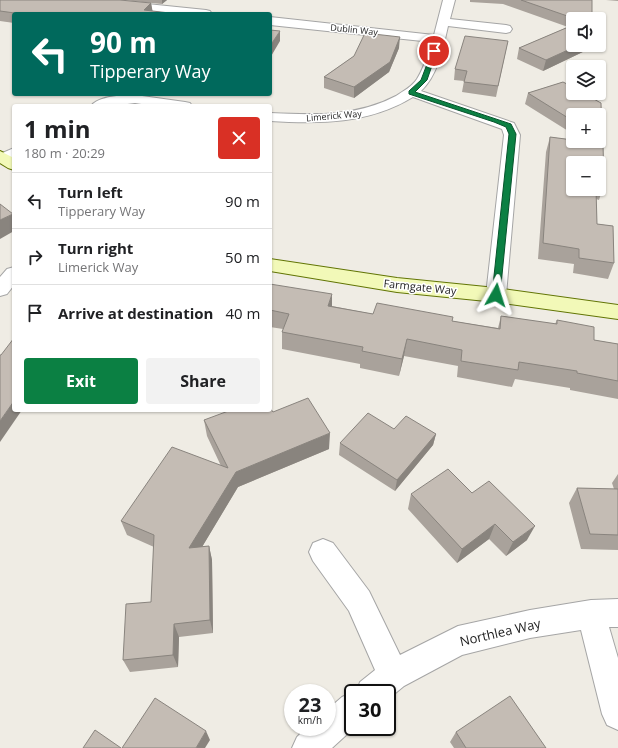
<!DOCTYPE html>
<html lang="en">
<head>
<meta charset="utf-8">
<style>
  :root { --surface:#fff; --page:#f2f2f2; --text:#202124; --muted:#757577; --line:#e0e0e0; --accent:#0b8043 }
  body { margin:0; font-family:"Open Sans",sans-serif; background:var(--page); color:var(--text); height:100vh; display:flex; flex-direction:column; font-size:15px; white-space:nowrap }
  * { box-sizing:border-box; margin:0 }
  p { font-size:13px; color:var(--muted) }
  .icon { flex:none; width:22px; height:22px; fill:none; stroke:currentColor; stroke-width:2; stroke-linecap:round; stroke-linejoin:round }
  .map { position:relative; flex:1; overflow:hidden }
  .side { position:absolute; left:12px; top:104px; width:260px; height:308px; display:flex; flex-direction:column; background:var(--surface); border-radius:4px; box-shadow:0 1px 3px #0004 }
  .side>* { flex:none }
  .top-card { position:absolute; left:12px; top:12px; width:260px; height:84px; border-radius:4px; box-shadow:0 1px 3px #0004; background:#00695c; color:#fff; overflow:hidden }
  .tools { position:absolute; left:566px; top:12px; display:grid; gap:8px }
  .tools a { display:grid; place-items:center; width:40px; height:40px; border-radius:4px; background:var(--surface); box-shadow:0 1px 3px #0004; font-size:20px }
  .speed { position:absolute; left:284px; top:684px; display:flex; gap:8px; font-size:20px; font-weight:700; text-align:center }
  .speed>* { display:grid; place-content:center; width:52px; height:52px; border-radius:50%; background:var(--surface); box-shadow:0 1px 3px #0004; line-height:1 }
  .speed small { font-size:10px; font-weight:400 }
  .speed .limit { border:2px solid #111; border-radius:6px; background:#fff; color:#111 }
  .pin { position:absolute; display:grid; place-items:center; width:34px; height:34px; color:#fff; margin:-17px; border:2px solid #fff; border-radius:50%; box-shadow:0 1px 4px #0007 }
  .me { position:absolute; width:44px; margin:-22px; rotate:6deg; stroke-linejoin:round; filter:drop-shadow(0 0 3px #0008) }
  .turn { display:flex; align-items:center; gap:14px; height:84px; padding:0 12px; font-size:18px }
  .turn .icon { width:52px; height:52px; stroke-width:2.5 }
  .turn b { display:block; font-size:28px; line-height:34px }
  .round { display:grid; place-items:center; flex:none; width:42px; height:42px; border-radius:4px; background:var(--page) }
  .head { display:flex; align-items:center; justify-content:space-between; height:68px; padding:0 12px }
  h1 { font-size:24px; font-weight:700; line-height:30px }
  .cta { display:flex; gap:8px; margin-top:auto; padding:8px 12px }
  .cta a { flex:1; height:46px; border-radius:4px; background:var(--accent); color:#fff; font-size:16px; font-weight:700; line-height:46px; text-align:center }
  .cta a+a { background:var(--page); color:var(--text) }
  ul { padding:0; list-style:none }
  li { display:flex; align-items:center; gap:12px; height:56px; padding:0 12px; border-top:1px solid var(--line) }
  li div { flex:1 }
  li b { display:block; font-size:15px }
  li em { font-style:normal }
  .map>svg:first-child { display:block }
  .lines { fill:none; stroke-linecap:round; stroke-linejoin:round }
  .street-casing { stroke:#a5a5a5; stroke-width:2 }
  .secondary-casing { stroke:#627505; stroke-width:2 }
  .street { fill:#fff; fill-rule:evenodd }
  .secondary { fill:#f2f9b8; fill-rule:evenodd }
  .wall { fill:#a9a29b; fill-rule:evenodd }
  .shaded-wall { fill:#89847e }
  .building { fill:#c4bcb4; stroke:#89847e }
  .route { fill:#0b8043; stroke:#07532c }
  .labels { text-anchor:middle; stroke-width:3; stroke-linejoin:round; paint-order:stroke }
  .far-street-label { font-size:9px; fill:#1e1e1e; stroke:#fff }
  .street-label { font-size:11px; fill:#1e1e1e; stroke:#fff }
  .near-street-label { font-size:13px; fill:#1e1e1e; stroke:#fff }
</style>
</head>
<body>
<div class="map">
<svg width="618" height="748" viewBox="0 0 618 748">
  <rect width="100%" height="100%" fill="#efece4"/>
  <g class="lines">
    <defs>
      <path id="street" d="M69,0H108L206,10L210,11L212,14H173L75,3L71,2Z
        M443,0H455L450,19L506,25L510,26L512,29L510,32L506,33L448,26C443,48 438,75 421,91L514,123L520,135L506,295L503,300L496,302L489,300L486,295L504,135L502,129L413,97C369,124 320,124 270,121V113C313,115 357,117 396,96C403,91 412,87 417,79C424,68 428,54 432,42L270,25V17L434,35Z
        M135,95L185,102L190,103L192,106H154L135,103L112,106H91C98,96 124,95 135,95Z
        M14,148V159L4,163L0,162V154Z
        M14,267V285L7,294L0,296V277L7,269Z
        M323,539L333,543L369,591L400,655L458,626L530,610L591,600L618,599V627H609L618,658V730L607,725L602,714L581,630L530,638L462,655L404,686L387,700V693H356L360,682L375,670L349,611L313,561L309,552L313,543Z
        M353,692L355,693H353V727H355L332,748H292L297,737L307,727H327V710L342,697Z"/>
      <path id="secondary" d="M0,151L14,158V170L8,168L0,163Z
        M270,259L397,278L496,288L618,305V319L496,302L397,292L270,271Z"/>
    </defs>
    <!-- street casing -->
    <use href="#street" class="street-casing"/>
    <!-- secondary casing -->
    <use href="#secondary" class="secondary-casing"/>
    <!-- street -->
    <use href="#street" class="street"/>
    <!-- secondary -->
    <use href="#secondary" class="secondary"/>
  </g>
  <!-- wall -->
  <path class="wall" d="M0,0L151,3L152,11L178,14H14V23L0,21Z
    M123,0H167L162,4Z
    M470,0H592V19H573V45H590L589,49L543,71L517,59L519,48L568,27L503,4L470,2Z
    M606,0H618V1Z
    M508,41L496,97L462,92L464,81L454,80L455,69Z
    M399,48L389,72L354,98L324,88V77L354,56Z
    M563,82L573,87V93H583L601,103L602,138L600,144H603L604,184L599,200L596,199L597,224L613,226L614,263L608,279L573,273L574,264L538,259L546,152L550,137L573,140V141L585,142L584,141H599V115H573V134L525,104L528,93ZM573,163H599V189H573Z
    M270,284L332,306L373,314L452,321L498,328L501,316L555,324L557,320L594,340L618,344V399L570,390V388L515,379L512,387L457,377L458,366L404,356L399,376L360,368V364L282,349V332L283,329L270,327Z
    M273,412L329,449L238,487L202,547L209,546L212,560L213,633L179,637L178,667L130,672L123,660L151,602L154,547L127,535L121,521L221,466L207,436L204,420Z
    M394,429L436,434L433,445L395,491L339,455L340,443Z
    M618,474V550L581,549L569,503L577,488L614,489L612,483Z
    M472,493L527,540L506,556L489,539L457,563L408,509L411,494Z
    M456,732L546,748H454L450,742Z"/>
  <!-- shaded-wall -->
  <path class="shaded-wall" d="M162,0H167L162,4Z
    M151,3L153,13L144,10Z
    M280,31V41L270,58V46Z
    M400,37L399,48L389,72L354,98V87Z
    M579,45H590L589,49L543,71L546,60Z
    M13,214L14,216V231L0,239V220Z
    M332,294V311L328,306Z
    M407,339L404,356L399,376L402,359Z
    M14,401V410H22L0,442V421Z
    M330,433L329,449L238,487L193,562L189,548L236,472Z
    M436,434L433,445L395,491L397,480Z
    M495,524L489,539L457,563L462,549Z
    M535,526L527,540L506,556L513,542Z
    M209,546L212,560L213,633L210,620Z
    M174,624L179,637L178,667L173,655Z
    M206,731L210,740L205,748H196Z"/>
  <!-- building -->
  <path class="building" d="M0,0H120L151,3L144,10L178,14H22L0,11Z
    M521,0H592V19H576Z
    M573,25V45H579L546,60L519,48Z
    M270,30L280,31L270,46Z
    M365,33L400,37L390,62L354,87L324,77L354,56Z
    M465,36L508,41L498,86L464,82L467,71L455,69Z
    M563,82L573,87V93H583L601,103L602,138L599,136V115H573V121L528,93Z
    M550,137L573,140V141H579L603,144L604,184L599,183V163H573V189H596L597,224L613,226L614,263L579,258V249L543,243Z
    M0,204L13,214L0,220Z
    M270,284L332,294L328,306L373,314L377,303L453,317L452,321L500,329L501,316L557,324V320L594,327V340L618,344V381L577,373V371L519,362L518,370L461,361L462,350L407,339L402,359L362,351L363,347L282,332L289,314L270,310Z
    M14,338V401L0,421V355H1Z
    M308,398L330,433L236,472L189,548L209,546L210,620L174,624L173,655L123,660L126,604L151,602L154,535L121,521L172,447L228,468L204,420L231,410H270V408L273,412Z
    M368,413L394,429L406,416L436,434L397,480L340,443Z
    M448,469L472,493L489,481L535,526L513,542L495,524L462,549L411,494Z
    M577,488L618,489V535L590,534Z
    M510,696L546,748H466L456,732Z
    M155,698L206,731L196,748H122Z
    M95,730L121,748H83Z"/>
  <!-- route -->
  <path class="route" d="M434,50L437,51L427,80L415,92L511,124L516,134L500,295L496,297L492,295L509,134L506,127L494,122L409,94V91L421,80L432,51Z"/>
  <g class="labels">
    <!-- far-street labels -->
    <g class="far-street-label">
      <text transform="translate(354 30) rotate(6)" y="3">Dublin Way</text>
      <text transform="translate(334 116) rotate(-5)" y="3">Limerick Way</text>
    </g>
    <!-- street labels -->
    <g class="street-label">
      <text transform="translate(420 287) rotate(6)" y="4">Farmgate Way</text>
    </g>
    <!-- near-street labels -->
    <g class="near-street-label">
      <text transform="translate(500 632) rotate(-13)" y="5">Northlea Way</text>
    </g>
  </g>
</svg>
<div class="tools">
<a><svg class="icon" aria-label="sound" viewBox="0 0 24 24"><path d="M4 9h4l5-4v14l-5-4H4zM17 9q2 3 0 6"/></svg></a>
<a><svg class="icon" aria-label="layers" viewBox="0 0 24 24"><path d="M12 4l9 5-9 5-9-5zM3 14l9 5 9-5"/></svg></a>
<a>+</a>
<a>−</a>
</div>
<div class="speed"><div>23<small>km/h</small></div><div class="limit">30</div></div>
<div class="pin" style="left:434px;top:51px;background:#d93025"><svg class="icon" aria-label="arrive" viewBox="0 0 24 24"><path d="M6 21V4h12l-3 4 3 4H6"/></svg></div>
<svg class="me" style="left:496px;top:295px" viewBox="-20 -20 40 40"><path d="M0-17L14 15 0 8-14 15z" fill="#0b8043" stroke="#fff" stroke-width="4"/></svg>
<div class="top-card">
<div class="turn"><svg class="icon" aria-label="left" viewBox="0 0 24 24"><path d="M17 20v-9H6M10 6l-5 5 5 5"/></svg><div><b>90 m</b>Tipperary Way</div></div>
</div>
<section class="side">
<div class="head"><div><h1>1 min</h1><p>180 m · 20:29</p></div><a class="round" style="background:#d93025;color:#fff"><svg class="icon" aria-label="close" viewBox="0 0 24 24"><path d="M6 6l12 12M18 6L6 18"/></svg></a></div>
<ul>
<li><svg class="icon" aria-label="left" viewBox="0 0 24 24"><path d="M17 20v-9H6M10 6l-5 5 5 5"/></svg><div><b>Turn left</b><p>Tipperary Way</p></div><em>90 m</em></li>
<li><svg class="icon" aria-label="right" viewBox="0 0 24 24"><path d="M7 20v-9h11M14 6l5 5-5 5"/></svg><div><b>Turn right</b><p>Limerick Way</p></div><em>50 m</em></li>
<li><svg class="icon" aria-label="arrive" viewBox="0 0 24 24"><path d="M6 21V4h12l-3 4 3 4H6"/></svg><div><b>Arrive at destination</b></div><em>40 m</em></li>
</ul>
<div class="cta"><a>Exit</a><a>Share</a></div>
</section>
</div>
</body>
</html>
